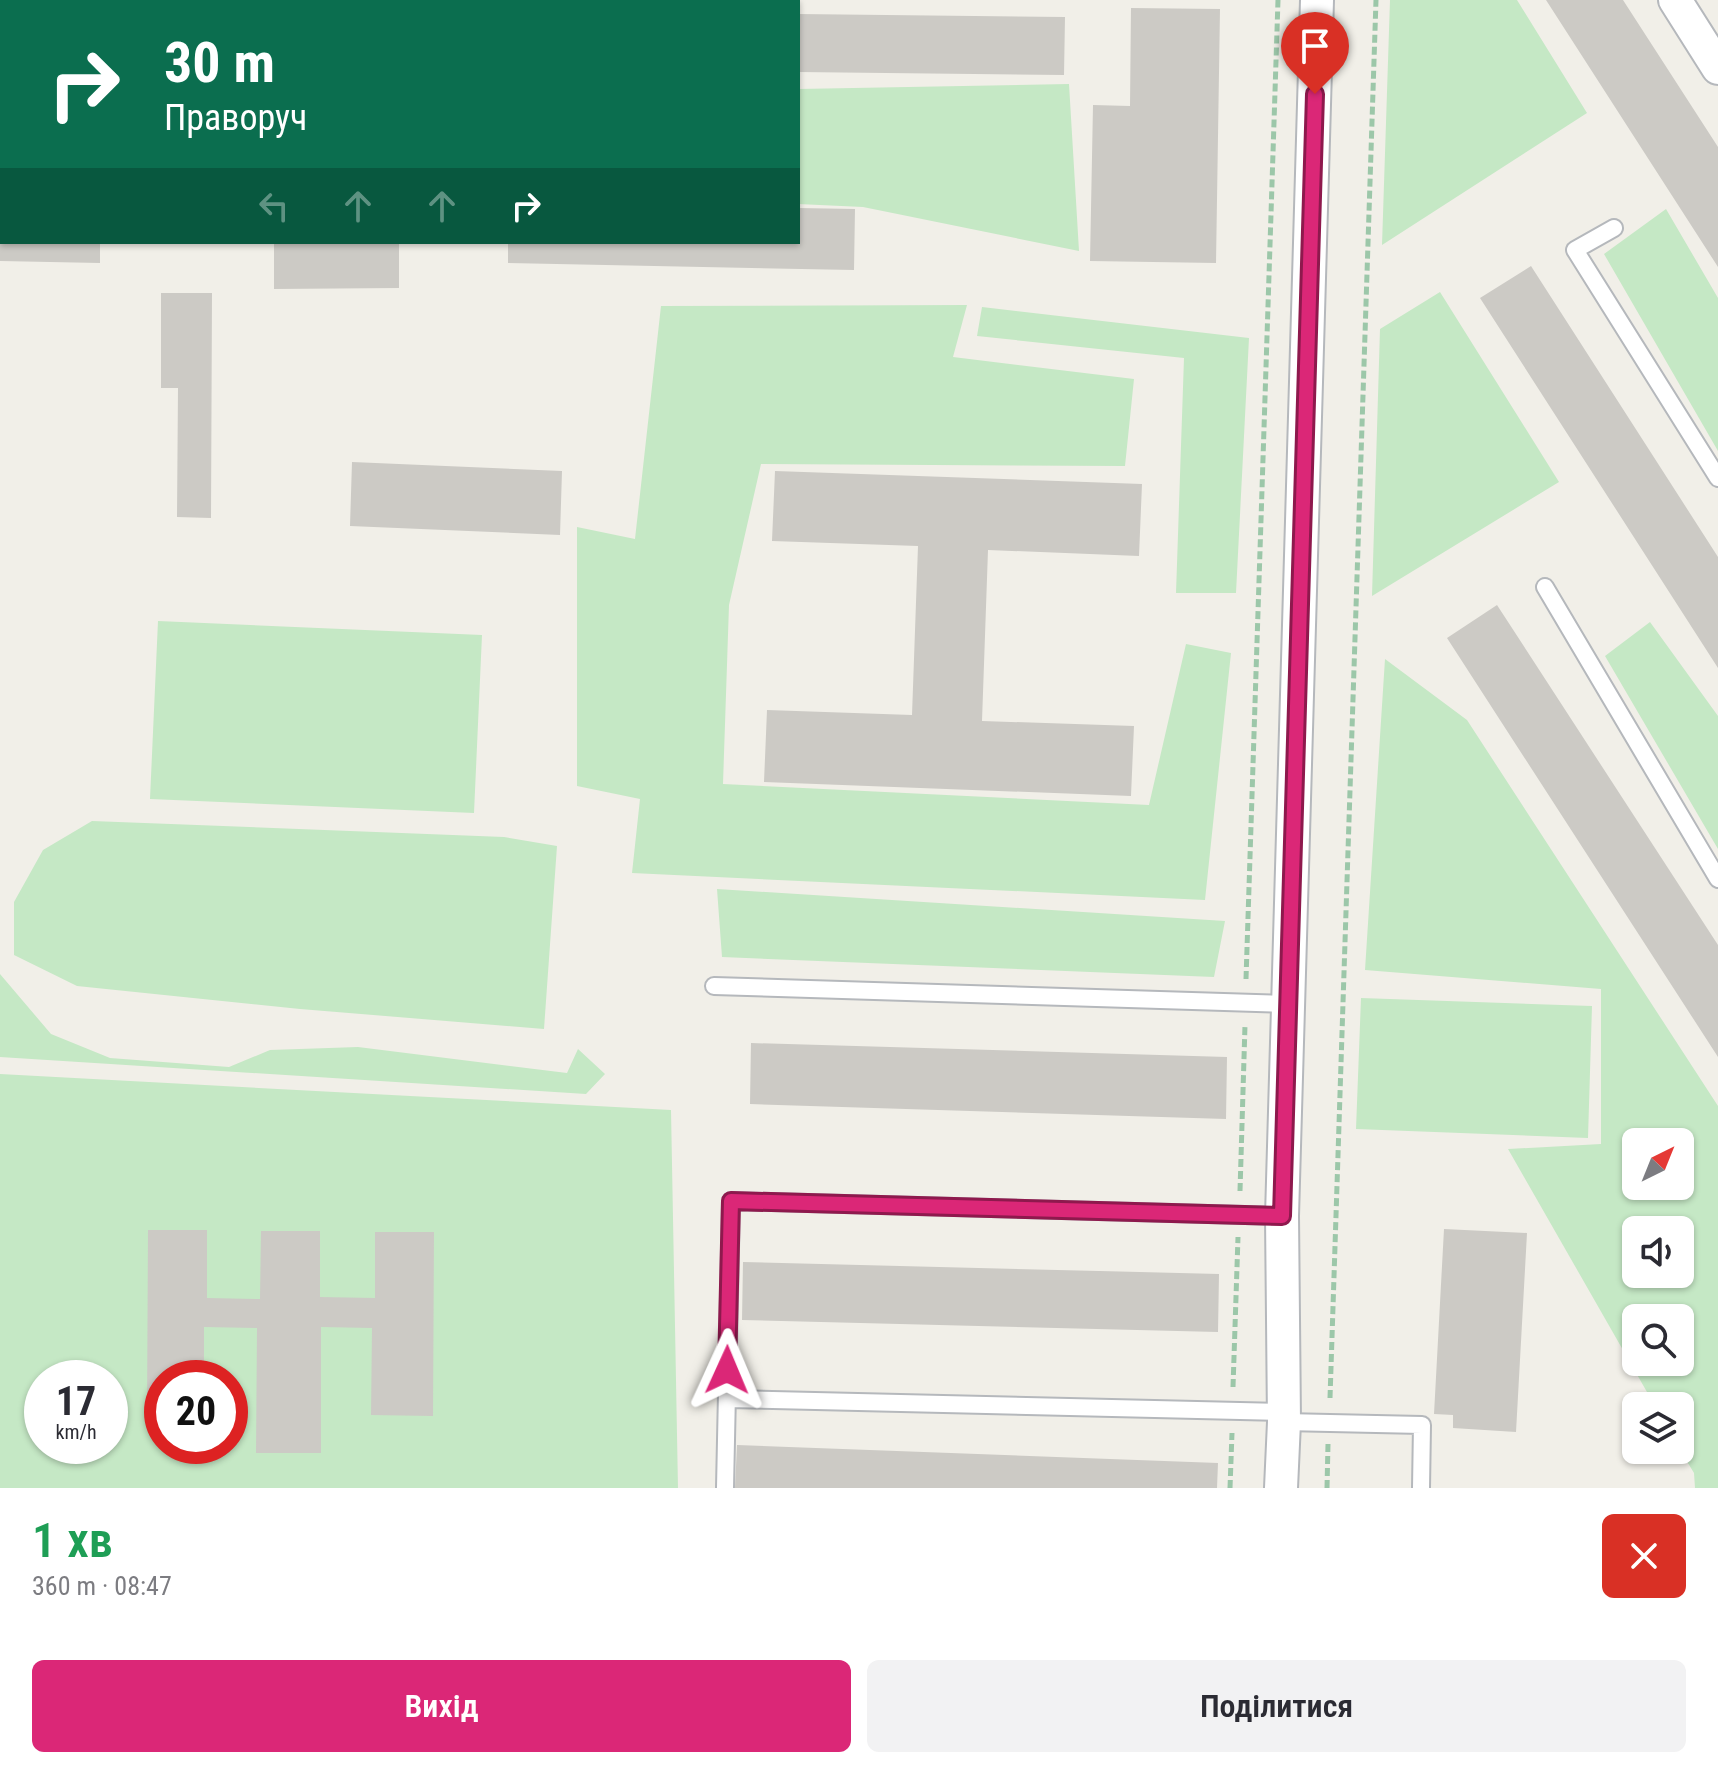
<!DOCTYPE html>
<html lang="uk">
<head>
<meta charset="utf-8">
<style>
  :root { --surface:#fff; --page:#f2f2f3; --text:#2b2b33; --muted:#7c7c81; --accent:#db2777 }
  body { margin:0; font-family:"Roboto Condensed",sans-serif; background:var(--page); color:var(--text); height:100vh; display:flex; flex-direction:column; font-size:30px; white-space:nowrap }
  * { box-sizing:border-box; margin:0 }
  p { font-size:26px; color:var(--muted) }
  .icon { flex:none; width:44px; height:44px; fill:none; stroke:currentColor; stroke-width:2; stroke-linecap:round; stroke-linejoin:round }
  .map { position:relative; height:1488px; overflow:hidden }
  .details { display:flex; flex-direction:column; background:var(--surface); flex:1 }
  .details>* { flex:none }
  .banner { position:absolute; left:0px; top:0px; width:800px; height:244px; box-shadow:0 2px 6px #0004; background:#0b6e4f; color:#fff; overflow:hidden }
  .needle { width:52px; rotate:43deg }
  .buttons { position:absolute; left:1622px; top:1128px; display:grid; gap:16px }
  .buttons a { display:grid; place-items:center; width:72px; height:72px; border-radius:12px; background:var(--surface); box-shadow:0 2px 6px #0004; font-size:40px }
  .speed { position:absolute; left:24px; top:1360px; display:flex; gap:16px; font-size:40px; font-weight:700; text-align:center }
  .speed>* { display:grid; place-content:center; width:104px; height:104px; border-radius:50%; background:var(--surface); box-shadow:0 2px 6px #0004; line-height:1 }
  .speed small { font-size:20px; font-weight:400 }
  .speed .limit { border:12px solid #d22; background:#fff; color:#111 }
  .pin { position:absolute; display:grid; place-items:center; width:68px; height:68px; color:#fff; margin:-82px -34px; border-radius:50% 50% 50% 0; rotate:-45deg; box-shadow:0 0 8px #0007 }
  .pin .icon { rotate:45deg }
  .me { position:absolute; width:88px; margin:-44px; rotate:1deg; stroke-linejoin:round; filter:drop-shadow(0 0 6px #0008) }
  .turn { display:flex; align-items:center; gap:28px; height:168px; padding:0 32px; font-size:36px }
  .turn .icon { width:104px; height:104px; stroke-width:2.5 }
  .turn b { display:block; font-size:56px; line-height:68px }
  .lanes { display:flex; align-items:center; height:76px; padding:0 32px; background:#0003; justify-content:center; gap:40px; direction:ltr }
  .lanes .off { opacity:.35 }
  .round { display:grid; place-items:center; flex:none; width:84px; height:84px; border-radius:12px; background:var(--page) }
  .overview { display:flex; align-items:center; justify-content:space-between; height:136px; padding:0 32px }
  h1 { font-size:48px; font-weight:600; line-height:60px; color:#1e9e55 }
  .action { display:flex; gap:16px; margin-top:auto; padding:16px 32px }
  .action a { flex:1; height:92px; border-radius:12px; background:var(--accent); color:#fff; font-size:32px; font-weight:600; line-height:92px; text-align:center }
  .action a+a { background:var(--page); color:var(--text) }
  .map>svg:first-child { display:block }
  .green { fill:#c5e8c5; fill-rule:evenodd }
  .building { fill:#cccac5 }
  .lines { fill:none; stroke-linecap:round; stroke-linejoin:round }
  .lane-casing { stroke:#b5b8bc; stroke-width:20 }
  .street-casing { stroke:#b5b8bc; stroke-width:36 }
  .path { stroke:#9cc7a9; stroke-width:5; stroke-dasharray:8 4; stroke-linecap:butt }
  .lane { stroke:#fff; stroke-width:16 }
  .street { stroke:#fff; stroke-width:32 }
  .route-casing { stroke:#8e194d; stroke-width:20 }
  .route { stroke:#db2777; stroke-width:14 }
</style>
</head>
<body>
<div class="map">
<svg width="1718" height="1488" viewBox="0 0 1718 1488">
  <rect width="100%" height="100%" fill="#f1efe8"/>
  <!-- green -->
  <path class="green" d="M1390,0H1517L1587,113L1382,245Z
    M1069,84L1079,251L863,207L798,204V89Z
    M1666,209L1718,298V451L1604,254Z
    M1440,292L1559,482L1372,596L1380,329Z
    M967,305L953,357L1134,379L1125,466L761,464L729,605L723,784L1149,805L1186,644L1231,653L1205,900L632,873L640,799L577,786V527L635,539L661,306Z
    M982,307L1249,338L1236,593H1176L1184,358L977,336Z
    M158,621L482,635L474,813L150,799Z
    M1650,622L1718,716V849L1605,656Z
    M1385,659L1467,720L1718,1106V1488H1695L1694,1473L1680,1450V1406H1655L1508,1149L1601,1144V989L1365,970ZM1636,1142H1680V1186H1636ZM1636,1230H1680V1274H1636ZM1636,1318H1680V1362H1636Z
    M92,821L504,837L557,846L544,1029L300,1009L77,986L14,955V902L43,850Z
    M717,889L1225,921L1214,977L722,957Z
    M0,974L51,1034L110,1058L229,1067L270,1050L358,1047L567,1073L578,1049L605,1074L586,1094L0,1057Z
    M1361,998L1592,1006L1588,1138L1356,1129Z
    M0,1074L671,1110L678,1488H0ZM42,1378H110V1446H42ZM162,1378H230V1446H162Z"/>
  <!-- building -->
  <path class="building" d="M1546,0H1623L1718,147V267Z
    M1131,8L1220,9L1216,263L1090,261L1093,105L1130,106Z
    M798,14L1065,17L1064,75L798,72Z
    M798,208L855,209L854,270L508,263V242H798Z
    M0,242H100V263L0,261Z
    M274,242H399V288L274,289Z
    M1531,266L1718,557V668L1480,298Z
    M161,293H212L211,518L177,517L178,388H161Z
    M352,462L562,471L560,535L350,526Z
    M775,471L1142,484L1139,556L988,550L982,721L1134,726L1131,796L764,782L767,710L912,715L918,546L772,541Z
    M1497,605L1718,945V1057L1447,638Z
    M751,1043L1227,1057L1226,1119L750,1104Z
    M1444,1229L1527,1233L1516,1432L1453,1428V1415L1434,1414Z
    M148,1230H207V1298L260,1299L261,1231H320V1297L375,1298V1232H434L433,1416L371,1415L372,1328L321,1327V1453H256L257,1328L204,1327V1378H162V1413H147Z
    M743,1262L1219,1274L1218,1332L742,1320Z
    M737,1445L1218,1463L1217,1488H735Z"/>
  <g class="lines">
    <defs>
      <path id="lane" d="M1614,228L1575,250L1718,478
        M1545,587L1718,879
        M714,986L1289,1004
        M727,1399L1284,1412
        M1284,1422L1422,1425L1421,1488
        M725,1488L731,1201L1282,1216"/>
      <path id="street" d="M1675,0L1718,68
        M1281,1488L1284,1422L1282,1216L1317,0"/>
    </defs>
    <!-- lane casing -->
    <use href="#lane" class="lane-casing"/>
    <!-- street casing -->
    <use href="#street" class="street-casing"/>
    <!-- path -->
    <path class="path" d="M1246,979L1278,0
      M1240,1191L1245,1025
      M1233,1387L1238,1237
      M1330,1398L1376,0
      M1230,1488L1232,1433
      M1327,1488L1328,1444"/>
    <!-- lane -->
    <use href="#lane" class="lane"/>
    <!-- street -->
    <use href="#street" class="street"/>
  </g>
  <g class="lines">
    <defs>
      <path id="route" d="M727,1370L731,1201L1282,1216L1315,94"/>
    </defs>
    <!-- route casing -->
    <use href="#route" class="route-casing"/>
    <!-- route -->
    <use href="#route" class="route"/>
  </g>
</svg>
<div class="buttons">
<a><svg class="needle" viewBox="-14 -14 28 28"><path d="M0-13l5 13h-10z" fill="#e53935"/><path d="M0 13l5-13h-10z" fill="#7c7c81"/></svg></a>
<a><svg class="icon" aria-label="sound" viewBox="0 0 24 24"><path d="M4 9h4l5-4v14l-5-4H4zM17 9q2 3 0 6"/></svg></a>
<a><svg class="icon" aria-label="search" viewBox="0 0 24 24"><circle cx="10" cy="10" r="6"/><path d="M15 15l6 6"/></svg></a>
<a><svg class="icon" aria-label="layers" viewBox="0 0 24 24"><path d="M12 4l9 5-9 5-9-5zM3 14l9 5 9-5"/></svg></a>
</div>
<div class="speed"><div>17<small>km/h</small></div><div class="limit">20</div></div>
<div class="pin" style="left:1315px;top:94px;background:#d93025"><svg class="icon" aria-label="arrive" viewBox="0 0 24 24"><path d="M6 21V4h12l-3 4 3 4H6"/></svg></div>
<svg class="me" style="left:727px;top:1370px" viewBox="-20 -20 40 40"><path d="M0-17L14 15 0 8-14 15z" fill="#db2777" stroke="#fff" stroke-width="4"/></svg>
<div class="banner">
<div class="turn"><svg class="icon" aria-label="right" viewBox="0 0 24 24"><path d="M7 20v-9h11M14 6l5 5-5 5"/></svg><div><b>30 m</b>Праворуч</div></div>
<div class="lanes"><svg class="icon off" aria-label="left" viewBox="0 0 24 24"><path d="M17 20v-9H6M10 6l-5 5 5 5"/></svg><svg class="icon off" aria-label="ahead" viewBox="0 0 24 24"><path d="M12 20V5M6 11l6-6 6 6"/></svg><svg class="icon off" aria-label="ahead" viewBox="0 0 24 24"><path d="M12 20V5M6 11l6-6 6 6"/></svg><svg class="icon" aria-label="right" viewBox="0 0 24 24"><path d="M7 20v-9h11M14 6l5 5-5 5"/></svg></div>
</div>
</div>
<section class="details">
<div class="overview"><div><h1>1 хв</h1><p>360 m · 08:47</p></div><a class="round" style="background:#d93025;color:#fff"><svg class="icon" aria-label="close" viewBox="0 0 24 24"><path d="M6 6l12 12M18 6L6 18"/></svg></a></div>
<div class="action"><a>Вихід</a><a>Поділитися</a></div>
</section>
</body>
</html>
